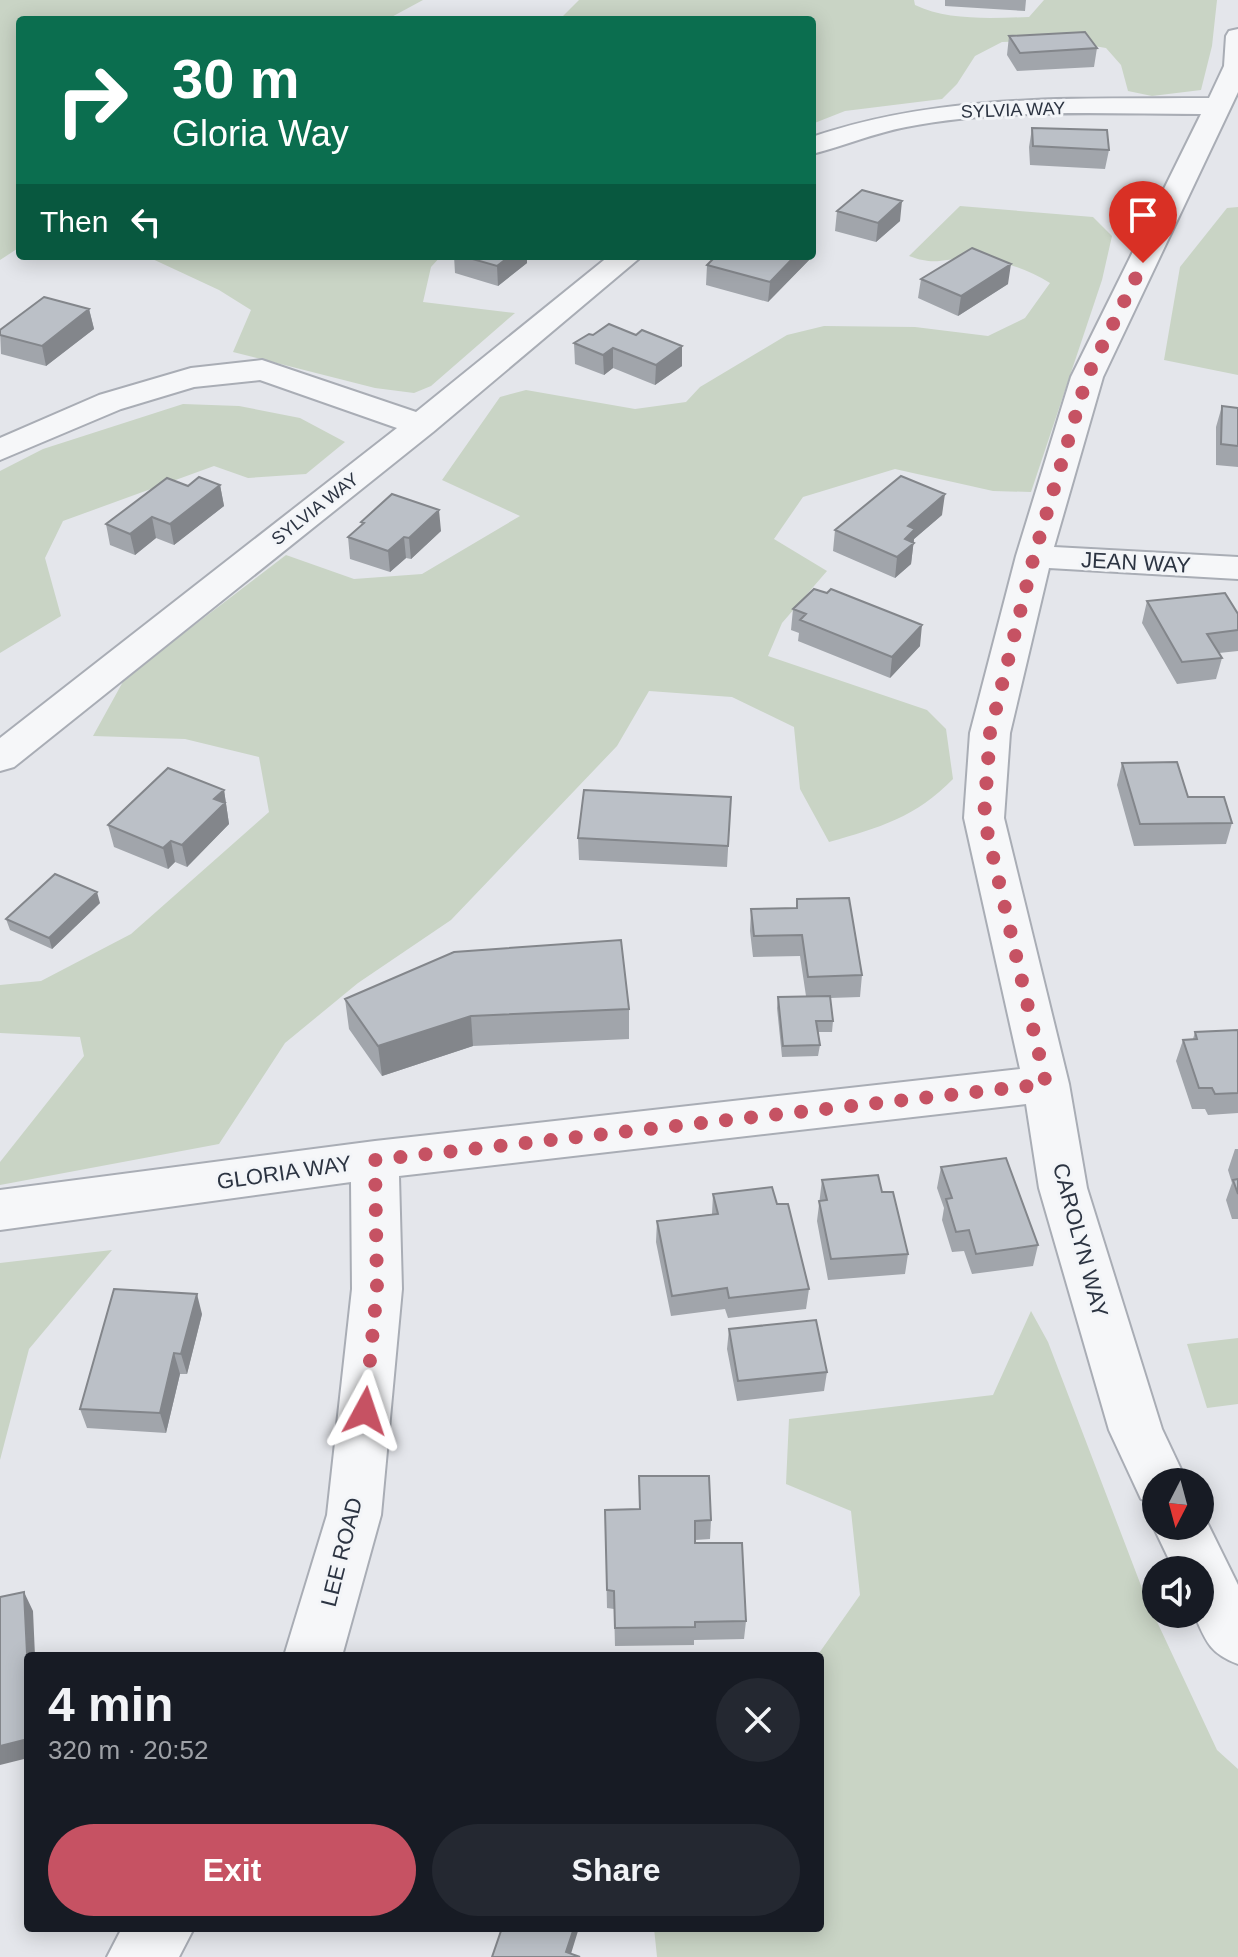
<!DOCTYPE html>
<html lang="en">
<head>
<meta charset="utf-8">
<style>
  :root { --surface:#171b24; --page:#242831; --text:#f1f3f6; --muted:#9ea1a6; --accent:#c65263 }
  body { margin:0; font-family:Arial,sans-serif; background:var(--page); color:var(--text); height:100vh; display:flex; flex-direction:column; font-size:30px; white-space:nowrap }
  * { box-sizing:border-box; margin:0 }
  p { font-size:26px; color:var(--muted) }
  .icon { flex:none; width:44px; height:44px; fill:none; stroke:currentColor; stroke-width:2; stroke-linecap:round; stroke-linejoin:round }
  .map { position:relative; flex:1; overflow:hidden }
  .sheet { position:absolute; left:24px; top:1652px; width:800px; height:280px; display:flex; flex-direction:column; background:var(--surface); border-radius:8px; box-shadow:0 4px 20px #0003 }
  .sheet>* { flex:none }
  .banner { position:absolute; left:16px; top:16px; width:800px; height:244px; border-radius:8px; box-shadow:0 4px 20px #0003; background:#0b6e4f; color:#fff; overflow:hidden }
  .needle { width:52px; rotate:186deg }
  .tools { position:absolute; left:1142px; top:1468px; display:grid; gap:16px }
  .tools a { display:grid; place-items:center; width:72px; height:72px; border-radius:50%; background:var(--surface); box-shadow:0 4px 20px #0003; font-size:40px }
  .pin { position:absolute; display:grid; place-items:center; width:68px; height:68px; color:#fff; margin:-82px -34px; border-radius:50% 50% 50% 0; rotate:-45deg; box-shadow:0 0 8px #0007 }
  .pin .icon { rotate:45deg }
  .me { position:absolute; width:88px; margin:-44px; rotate:5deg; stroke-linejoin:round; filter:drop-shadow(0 0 6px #0008) }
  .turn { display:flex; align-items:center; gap:28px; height:168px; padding:0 24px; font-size:36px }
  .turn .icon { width:104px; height:104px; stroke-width:2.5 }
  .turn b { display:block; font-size:56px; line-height:68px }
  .then { display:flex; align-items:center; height:76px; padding:0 24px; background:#0003; gap:16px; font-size:30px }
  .round { display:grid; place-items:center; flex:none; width:84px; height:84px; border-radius:42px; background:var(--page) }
  .summary { display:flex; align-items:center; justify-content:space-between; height:136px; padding:0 24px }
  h1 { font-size:48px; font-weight:800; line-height:60px }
  .action { display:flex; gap:16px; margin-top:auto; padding:16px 24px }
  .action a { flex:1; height:92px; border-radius:48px; background:var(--accent); color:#fff; font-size:32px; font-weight:800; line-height:92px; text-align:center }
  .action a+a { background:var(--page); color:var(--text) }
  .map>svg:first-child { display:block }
  .green { fill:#c9d4c5 }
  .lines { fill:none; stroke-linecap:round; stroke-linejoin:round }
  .minor-casing { stroke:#a9adb5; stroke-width:4 }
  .minor { fill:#f6f7f9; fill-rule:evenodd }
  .wall { fill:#a1a5ab }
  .shaded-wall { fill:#83868b }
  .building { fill:#bbc0c7; stroke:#83868b; stroke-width:2 }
  .route { stroke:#c65263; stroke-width:14; stroke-dasharray:0 25.2 }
  .labels { text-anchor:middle; stroke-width:6; stroke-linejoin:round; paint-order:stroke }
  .far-street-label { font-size:18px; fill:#2c3442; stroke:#f3f5f8 }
  .street-label { font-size:22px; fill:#2c3442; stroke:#f3f5f8 }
</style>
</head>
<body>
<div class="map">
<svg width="1238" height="1957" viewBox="0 0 1238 1957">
  <rect width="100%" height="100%" fill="#e4e6eb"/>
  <!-- green -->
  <path class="green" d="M0,0H423L386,20H20V247L0,260Z
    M579,0H914L915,5C947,21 993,18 1029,17L1044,0H1217L1212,46L1201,90L1152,96L1128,91L1121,65L1106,48L1058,40L1002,42L975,56L957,84L942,99L845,111L812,124V20H559Z
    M960,206L1093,217L1112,236L1102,280L1031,492L993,491L895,469L803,497L774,539L827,571L782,623L768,656L927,710L946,729L953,779C916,817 879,828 829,842L800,789L794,727L732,697L649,691L617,746L451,920L358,983L285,1043L219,1144L0,1185V1162L84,1056L80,1037L0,1033V985L41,981L131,934L269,812L259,757L185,739L93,736L125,678L286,555L354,579L422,574L520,516L442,480L500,397L526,390L635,409L686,402L700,387L787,335L824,326L915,327L988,336L1025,318L1050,283C1025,268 1001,260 972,258C944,257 938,267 909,256Z
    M1238,207V375L1164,360L1180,267L1227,208Z
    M146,256H441L431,267L423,302L515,313L431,386L414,393L375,388L233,352L251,310L219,290Z
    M183,404L239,406L300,418L345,442L306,474L248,478L214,466L63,521L45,558L61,616L0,653V471L43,449Z
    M112,1250L29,1349L0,1460V1263Z
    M1031,1311L1048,1342L1145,1596L1217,1750L1238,1769V1957H657L654,1928H820V1656H817L860,1595L851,1511L786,1484L789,1419L993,1395Z
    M1238,1338V1404L1207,1408L1187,1344Z"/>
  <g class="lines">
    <defs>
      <path id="minor" d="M1238,29V92L1103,377L1054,547L1238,557V579L1049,568L1010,733L1004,818L1069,1084L1087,1188L1162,1429L1187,1482H1156V1505L1141,1499L1109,1430L1039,1188L1026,1104L399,1176L402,1289L381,1515L342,1656H284L327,1515L352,1289L351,1182L0,1230V1190L375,1141L1020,1069L964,818L970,733L1016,556L1071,377L1201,114C1103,114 1003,108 906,127C874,133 844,146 812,154V137C941,93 1074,99 1209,98L1224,66L1226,36L1229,31Z
        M609,256H642L433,432L14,767L0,771V738L397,428L260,380L194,387L121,409L0,460V438L99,395L191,368L262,360L416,412Z
        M1200,1508L1238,1585V1664C1209,1653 1206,1641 1194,1614H1200V1570H1174L1153,1526L1156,1520V1526H1200Z
        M122,1928H194L179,1957H107Z"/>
    </defs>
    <!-- minor casing -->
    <use href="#minor" class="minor-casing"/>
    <!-- minor -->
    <use href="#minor" class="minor"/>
  </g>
  <!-- wall -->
  <path class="wall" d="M945,0H1026L1025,11L945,6Z
    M1009,36L1097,48L1094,67L1017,71L1007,55Z
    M1032,128L1109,150L1105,169L1030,165L1029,147Z
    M837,211L900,221L876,242L835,231Z
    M814,238L812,257L768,302L706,285L707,265Z
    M454,256H530L527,258V263L498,286L455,273Z
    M921,279L1008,284L958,316L918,298Z
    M89,309L94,329L46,366L1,354L0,330Z
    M593,335L682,366L655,385L613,368L604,375L575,364L574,343Z
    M1222,406L1238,408V467L1216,465V427Z
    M220,485L224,506L174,545L156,538L135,555L110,545L106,524L188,486Z
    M942,515L914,539L911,564L895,578L833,551L835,530Z
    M361,522L441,531L411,559L406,558L390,572L350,559L348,537L362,525Z
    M1147,601L1238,614V651L1219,653L1222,658L1216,679L1177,684L1142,623Z
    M793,609L920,646L890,678L798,641L799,633L791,630Z
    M1122,763L1188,797L1232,823L1226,844L1134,846L1117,785Z
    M224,790L229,824L187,867L175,862L168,869L114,847L108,825Z
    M731,797L727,867L579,860L578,838Z
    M797,899L862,975L860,997L830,998L833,1021L832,1032H818L820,1045L818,1056L782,1057L777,1008L778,997L806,996L800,956L753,957L750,931L751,909H796Z
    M100,903L52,949L10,930L6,919Z
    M345,999L629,1009V1039L473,1046L382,1076L349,1029Z
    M1238,1030V1113L1208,1115L1205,1109H1192L1176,1061L1183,1040L1193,1039L1195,1032Z
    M1235,1149H1238V1219H1232L1226,1200L1232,1183L1228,1170Z
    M941,1167L1038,1245L1033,1266L972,1274L964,1251L952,1252L942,1220L944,1208L937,1188Z
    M822,1180L882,1192L908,1254L905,1274L828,1280L817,1221Z
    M713,1194L777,1204L809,1289L806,1309L728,1318L725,1309L671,1316L656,1242L657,1221L712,1214Z
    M202,1314L187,1374H180L166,1433L87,1428L80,1409Z
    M729,1329L827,1372L824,1391L737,1401L727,1349Z
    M639,1476L711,1520L710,1539L695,1540V1543L746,1621L744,1639L694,1640V1645L615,1646L614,1609L607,1608L605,1510L639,1509Z"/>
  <!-- shaded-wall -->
  <path class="shaded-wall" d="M902,201L900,221L876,242L878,223Z
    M814,238L812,257L768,302L770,282L795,256H812V240Z
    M510,256H530L527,258V263L498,286L497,266Z
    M1011,264L1008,284L958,316L961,296Z
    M89,309L94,329L46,366L42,346Z
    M682,346V366L655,385L656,365Z
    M613,348V368L604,375L603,355Z
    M220,485L224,506L174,545L170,524Z
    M945,494L942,515L914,539L911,564L895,578L897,557L905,539L908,526Z
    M439,510L441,531L411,559L409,538Z
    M152,517L156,538L135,555L130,534Z
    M404,537L406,558L390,572L388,551Z
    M922,625L920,646L890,678L892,657Z
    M224,790L229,824L187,867L182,845L214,799Z
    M171,841L175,862L168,869L163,848Z
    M97,892L100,903L52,949L49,938Z
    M471,1016L473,1046L382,1076L378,1046Z
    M197,1294L202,1314L187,1374L181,1354Z
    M174,1353L180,1374L166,1433L160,1413Z
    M24,1592L33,1611L35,1656H28V1674Z
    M28,1739V1758L0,1765V1746Z
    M574,1928H578V1931L570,1957L566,1952Z"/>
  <!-- building -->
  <path class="building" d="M1085,32L1097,48L1020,53L1009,36Z
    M1032,128L1107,130L1109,150L1033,146Z
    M862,190L902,201L878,223L837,211Z
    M972,248L1011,264L961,296L921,279Z
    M462,256H510L497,266Z
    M716,256H795L770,282L707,265Z
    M44,297L89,309L42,346L0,335V330Z
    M609,324L636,335L642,330L682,346L656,365L613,348L603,355L574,343L589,334L593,335Z
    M1222,406L1238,408V446L1221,444Z
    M901,476L945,494L908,526L915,529L905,539L914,543L897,557L835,530Z
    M199,477L220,485L170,524L152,517L130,534L106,524L167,478L188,486Z
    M392,494L439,510L409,538L404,537L388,551L348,537L364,523L361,522Z
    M814,589L827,593L831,589L922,625L892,657L800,620L806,614L793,609Z
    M1225,593L1238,614V630L1207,634L1222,658L1182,662L1147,601Z
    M1177,762L1188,797H1224L1232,823L1140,824L1122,763Z
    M168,768L224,790L214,799L225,803L182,845L171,841L163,848L108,825Z
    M584,790L731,797L728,846L578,838Z
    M55,874L97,892L49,938L6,919Z
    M849,898L862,975L808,977L802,935L754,936L751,909L797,908V899Z
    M621,940L629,1009L471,1016L378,1046L345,999L454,952Z
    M830,996L833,1021H816L820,1045L783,1046L778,997Z
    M1238,1030V1093L1215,1094L1212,1088H1199L1183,1040L1197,1039L1195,1032Z
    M1006,1158L1038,1245L976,1254L969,1230L956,1232L946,1199L952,1198L941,1167Z
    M878,1175L882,1192H893L908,1254L831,1259L819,1201L827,1200L822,1180Z
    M1238,1179V1194L1233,1180Z
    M772,1187L777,1204H788L809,1289L729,1298L727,1288L672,1296L657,1221L718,1214L713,1194Z
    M114,1289L197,1294L181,1354L174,1353L160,1413L80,1409Z
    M816,1320L827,1372L738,1381L729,1329Z
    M639,1476H709L711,1520L695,1521V1543H742L746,1621L695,1622V1627L615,1628L614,1591L607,1590L605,1510L640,1509Z
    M24,1592L28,1674V1739L0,1746V1597Z
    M502,1928H574L566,1952L580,1957H492Z"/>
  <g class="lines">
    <!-- route -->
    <path class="route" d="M365,1411L377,1289L375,1160L1046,1084L984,818L990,733L1034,556L1087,377L1143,263"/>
  </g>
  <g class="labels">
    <!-- far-street labels -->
    <g class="far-street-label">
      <text transform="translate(1013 110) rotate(-2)" y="6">SYLVIA WAY</text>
      <text transform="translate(315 509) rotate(-38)" y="6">SYLVIA WAY</text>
    </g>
    <!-- street labels -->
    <g class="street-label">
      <text transform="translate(1136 562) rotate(3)" y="8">JEAN WAY</text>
      <text transform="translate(284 1172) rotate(-8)" y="8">GLORIA WAY</text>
      <text transform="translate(1081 1240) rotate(75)" y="8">CAROLYN WAY</text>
      <text transform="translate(341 1552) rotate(-76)" y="8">LEE ROAD</text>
    </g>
  </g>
</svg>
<div class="tools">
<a><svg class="needle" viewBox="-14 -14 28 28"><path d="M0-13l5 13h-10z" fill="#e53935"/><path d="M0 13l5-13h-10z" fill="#9ea1a6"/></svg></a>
<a><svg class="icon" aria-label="sound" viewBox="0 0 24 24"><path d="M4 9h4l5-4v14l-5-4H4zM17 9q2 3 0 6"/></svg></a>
</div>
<div class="pin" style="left:1143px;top:263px;background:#d93025"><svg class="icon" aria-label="arrive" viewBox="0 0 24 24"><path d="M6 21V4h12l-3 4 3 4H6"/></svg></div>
<svg class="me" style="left:365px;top:1411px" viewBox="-20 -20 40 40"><path d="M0-17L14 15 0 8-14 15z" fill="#c65263" stroke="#fff" stroke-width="4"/></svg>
<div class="banner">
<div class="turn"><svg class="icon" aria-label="right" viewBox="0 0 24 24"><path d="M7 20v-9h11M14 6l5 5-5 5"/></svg><div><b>30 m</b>Gloria Way</div></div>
<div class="then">Then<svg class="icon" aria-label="left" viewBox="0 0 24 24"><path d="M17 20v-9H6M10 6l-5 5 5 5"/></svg></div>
</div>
<section class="sheet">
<div class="summary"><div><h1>4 min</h1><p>320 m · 20:52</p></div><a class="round"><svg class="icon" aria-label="close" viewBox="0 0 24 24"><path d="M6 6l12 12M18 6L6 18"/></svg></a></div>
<div class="action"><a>Exit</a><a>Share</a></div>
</section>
</div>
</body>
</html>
